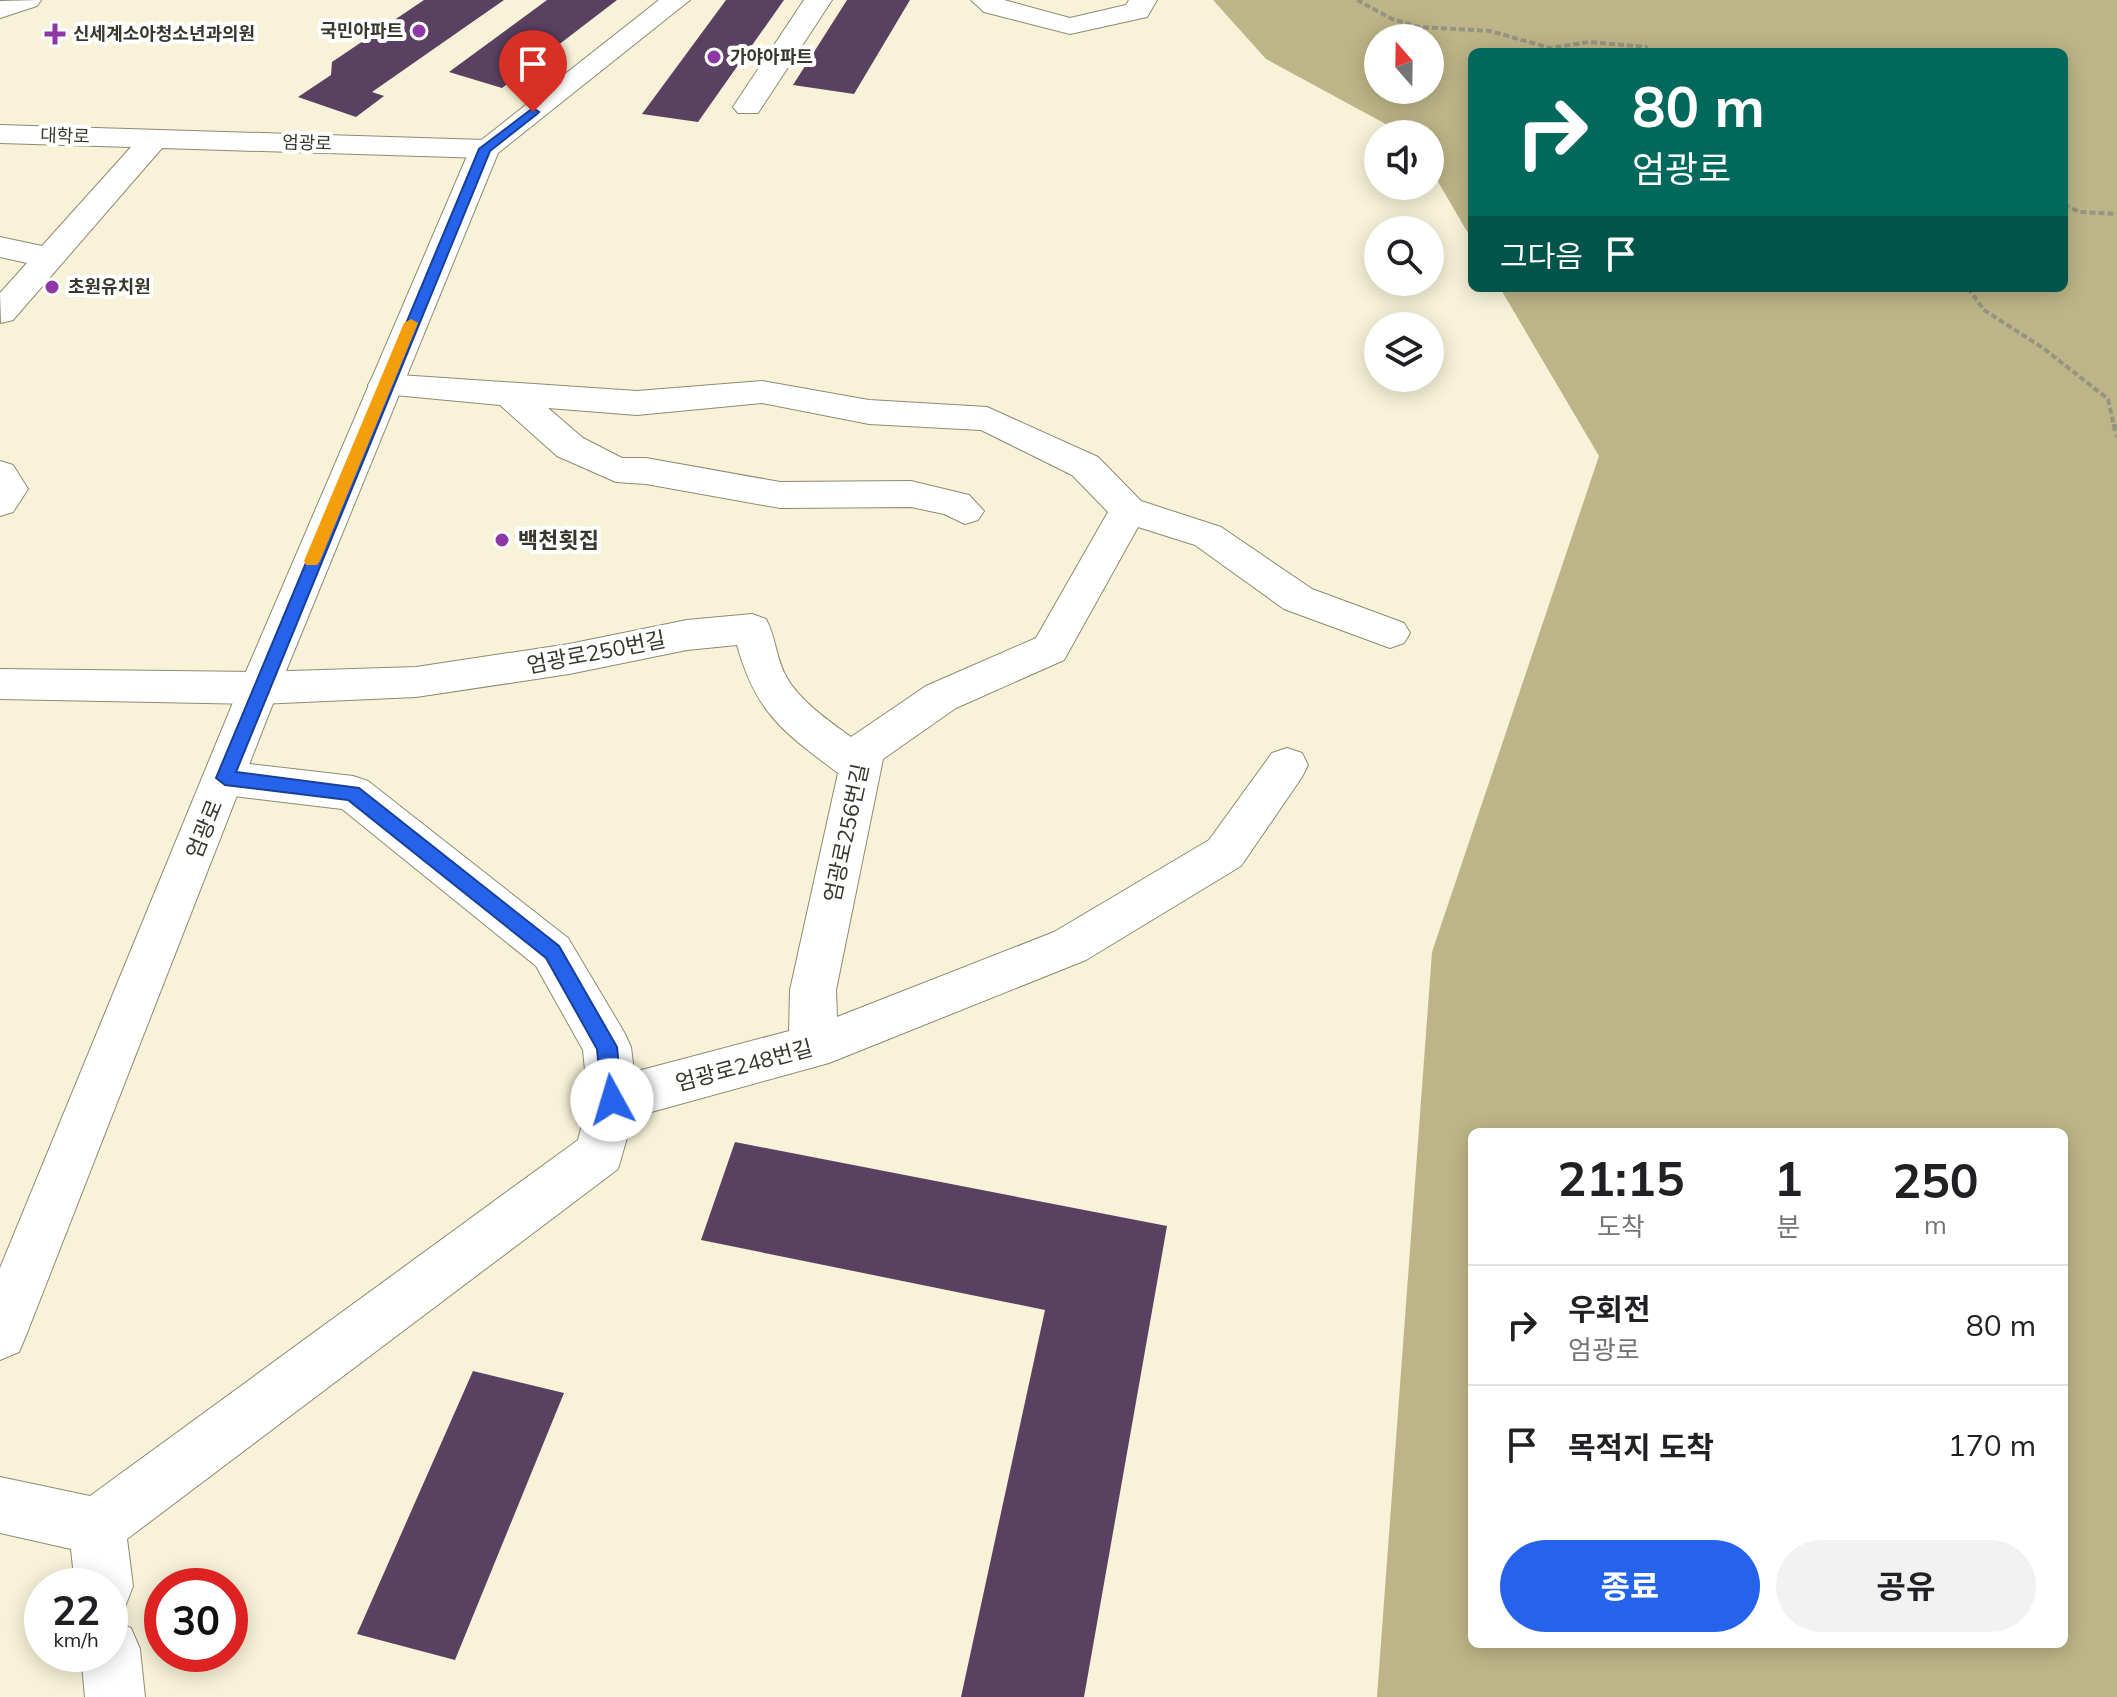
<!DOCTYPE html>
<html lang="ko">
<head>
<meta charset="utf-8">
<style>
  :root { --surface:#fff; --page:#f2f2f2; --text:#202124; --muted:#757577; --line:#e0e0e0; --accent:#2563eb }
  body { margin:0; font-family:Mulish,"Noto Sans KR",sans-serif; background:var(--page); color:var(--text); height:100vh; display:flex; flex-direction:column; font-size:30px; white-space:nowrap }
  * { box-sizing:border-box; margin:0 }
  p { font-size:26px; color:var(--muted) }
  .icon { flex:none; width:44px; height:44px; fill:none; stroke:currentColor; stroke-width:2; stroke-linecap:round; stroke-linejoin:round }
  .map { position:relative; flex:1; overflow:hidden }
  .panel { position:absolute; left:1468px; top:1128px; width:600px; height:520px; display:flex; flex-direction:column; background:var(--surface); border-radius:12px; box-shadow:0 4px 20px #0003 }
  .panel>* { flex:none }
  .guide { position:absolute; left:1468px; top:48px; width:600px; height:244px; border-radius:12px; box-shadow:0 4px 20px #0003; background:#00695c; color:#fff; overflow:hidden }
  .needle { width:52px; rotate:340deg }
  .controls { position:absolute; left:1364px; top:24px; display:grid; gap:16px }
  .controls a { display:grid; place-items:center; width:80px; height:80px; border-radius:50%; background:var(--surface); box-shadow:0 4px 20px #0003; font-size:40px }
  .speed { position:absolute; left:24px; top:1568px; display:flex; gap:16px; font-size:40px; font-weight:700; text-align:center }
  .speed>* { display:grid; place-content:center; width:104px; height:104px; border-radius:50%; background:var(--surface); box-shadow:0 4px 20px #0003; line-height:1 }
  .speed small { font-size:20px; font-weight:400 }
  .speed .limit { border:12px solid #d22; background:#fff; color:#111 }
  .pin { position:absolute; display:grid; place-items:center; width:68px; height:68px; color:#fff; margin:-82px -34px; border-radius:50% 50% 50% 0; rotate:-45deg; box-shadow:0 0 8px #0007 }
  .pin .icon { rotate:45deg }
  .me { position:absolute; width:88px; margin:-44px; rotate:354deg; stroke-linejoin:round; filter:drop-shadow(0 0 6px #0008) }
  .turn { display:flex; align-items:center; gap:28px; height:168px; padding:0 32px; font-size:36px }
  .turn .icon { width:104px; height:104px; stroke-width:2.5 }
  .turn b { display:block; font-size:56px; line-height:68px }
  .then { display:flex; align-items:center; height:76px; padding:0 32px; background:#0003; gap:16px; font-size:30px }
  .eta { display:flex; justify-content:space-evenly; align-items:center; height:136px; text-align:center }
  .eta b { font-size:48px; font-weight:700; line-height:56px }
  .cta { display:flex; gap:16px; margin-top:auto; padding:16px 32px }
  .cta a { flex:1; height:92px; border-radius:48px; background:var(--accent); color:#fff; font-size:32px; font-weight:700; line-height:92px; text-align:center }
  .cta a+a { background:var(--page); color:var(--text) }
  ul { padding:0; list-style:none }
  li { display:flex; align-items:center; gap:24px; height:120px; padding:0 32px; border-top:2px solid var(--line) }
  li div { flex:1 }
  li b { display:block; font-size:30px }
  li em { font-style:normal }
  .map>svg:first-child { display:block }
  .forest { fill:#bdb587; fill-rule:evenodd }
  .building { fill:#5a4162 }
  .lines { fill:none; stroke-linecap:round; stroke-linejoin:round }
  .minor-casing { stroke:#8e8a73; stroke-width:2 }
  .major-casing { stroke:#8e8a73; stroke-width:2 }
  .path-far1 { stroke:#979381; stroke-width:4; stroke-dasharray:6 3; stroke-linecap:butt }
  .path { stroke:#979381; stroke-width:5; stroke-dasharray:7 4; stroke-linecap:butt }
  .minor { fill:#fff; fill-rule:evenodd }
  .major { fill:#fff; fill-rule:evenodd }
  .route { fill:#2563eb; stroke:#184099; stroke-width:2 }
  .slow { fill:#f59e0b }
  .poi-dot { fill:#8e38a5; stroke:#fff; stroke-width:3 }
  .labels { text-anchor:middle; stroke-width:8; stroke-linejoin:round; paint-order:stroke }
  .far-poi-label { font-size:18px; font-weight:bold; fill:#39372d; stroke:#fff; text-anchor:start }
  .far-street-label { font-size:18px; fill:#39372d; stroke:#fff }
  .poi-label { font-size:22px; font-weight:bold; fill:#39372d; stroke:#fff; text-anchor:start }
  .street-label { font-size:22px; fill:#39372d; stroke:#fff }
</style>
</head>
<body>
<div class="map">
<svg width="2117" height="1697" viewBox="0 0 2117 1697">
  <rect width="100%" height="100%" fill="#f7f2d8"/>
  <!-- forest -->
  <path class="forest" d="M1213,0H2117V1697H1377L1432,952L1599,456L1500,288H2064V52H1472V240L1430,168V134H1404L1266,59ZM1378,38H1430V90H1378ZM1472,1132H2064V1644H1472Z"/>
  <!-- building -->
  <path class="building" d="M424,0H504L372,92L384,96L356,117L298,97L331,75L332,62Z
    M547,0H617L502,88L449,72Z
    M726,0H784L698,122L642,114Z
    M847,0H910L854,94L793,85Z
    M735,1142L1167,1226L1084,1697H961L1045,1310L701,1240Z
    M473,1371L564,1393L455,1660L357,1634Z"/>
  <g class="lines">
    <defs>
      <path id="minor" d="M804,0H832L758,113H738L733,107Z
        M971,0H1004L1070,18L1126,5L1129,0H1157L1147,17L1070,34L984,12Z
        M0,125L485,140L496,143L500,149L496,155L485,158L162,148L13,320L1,323L0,293L27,263L0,257V237L42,246L131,147L0,143Z
        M385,374L637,391L762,381L869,400L987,407L1098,457L1141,501L1221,527L1312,589L1404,623L1410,633L1404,643L1390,648L1284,609L1195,545L1138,527L1064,660L956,708L883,759L836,990L837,1017L1054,932L1209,840L1272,753L1287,748L1302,753L1308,765L1302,777L1241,866L1086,960L829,1063L633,1117L618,1169L127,1539L133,1586L125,1607L110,1613V1586H75L71,1549L0,1533V1477L90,1496L578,1140L588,1100L583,1050L536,966L342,809L225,795L210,790L204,778L210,766L225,761L353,776L368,781L568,938L624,1032L631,1047L634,1072L789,1031L790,990L838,773C783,732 756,713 737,645L687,650L569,674L416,697L259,704L0,699V669L259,672L416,667L569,644L687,620L752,614L766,619C776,637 776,660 787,678C801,702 829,721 851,737L926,686L1036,638L1108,512L1072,475L981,430L869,424L762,403L637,415L548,408L583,438L622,458H646L780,482L911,481L969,495L984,511L978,520L965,524L944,514L911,507L780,508L646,484L616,482L557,456L500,405L373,393L368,385L373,377Z
        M0,461L13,465L28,489L13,512L0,516Z
        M110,1619L131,1628L140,1649L145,1697H85L81,1654H110Z"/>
      <path id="major" d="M41,0L37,6L0,18V1Z
        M659,0H690L498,153L279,688L27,1333L19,1352L0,1360V1268L239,688L470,149Z"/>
    </defs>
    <!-- minor casing -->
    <use href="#minor" class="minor-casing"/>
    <!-- major casing -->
    <use href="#major" class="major-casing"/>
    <!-- path-far1 -->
    <path class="path-far1" d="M1357,0L1392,19L1419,27L1490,31L1550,48L1589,42L1646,47L1648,52
      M2064,205L2080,212L2117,214
      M1968,288L1984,310L2043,348L2108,399L2114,426"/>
    <!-- path -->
    <path class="path" d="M2114,424L2117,437"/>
    <!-- minor -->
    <use href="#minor" class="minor"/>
    <!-- major -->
    <use href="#major" class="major"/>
  </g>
  <!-- route -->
  <path class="route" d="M533,108L539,112L537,114L490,151L236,772L359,788L559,946L617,1047L622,1100L619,1107L612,1110L605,1107L602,1100L597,1049L546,958L348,800L225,785L216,778L479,149Z"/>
  <!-- slow -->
  <path class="slow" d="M411,319L418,323L320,561L317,565H306L304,561L404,323Z"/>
  <!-- markers -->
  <g class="poi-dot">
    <circle cx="419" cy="31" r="8"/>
    <path d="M51 22h8v8h8v8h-8v8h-8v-8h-8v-8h8z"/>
    <circle cx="714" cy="57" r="8"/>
    <circle cx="52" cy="287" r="8"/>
    <circle cx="502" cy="540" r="8"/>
  </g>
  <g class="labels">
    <!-- far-poi labels -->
    <g class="far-poi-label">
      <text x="403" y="37" text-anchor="end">국민아파트</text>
      <text x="73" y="40">신세계소아청소년과의원</text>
      <text x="730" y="63">가야아파트</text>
      <text x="68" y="293">초원유치원</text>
    </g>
    <!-- far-street labels -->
    <g class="far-street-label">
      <text transform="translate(65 136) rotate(2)" y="6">대학로</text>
      <text transform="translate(307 143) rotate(2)" y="6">엄광로</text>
    </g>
    <!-- poi labels -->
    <g class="poi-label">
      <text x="518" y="548">백천횟집</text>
    </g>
    <!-- street labels -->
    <g class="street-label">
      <text transform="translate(596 652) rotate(-11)" y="8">엄광로250번길</text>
      <text transform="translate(204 829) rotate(-68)" y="8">엄광로</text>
      <text transform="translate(846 833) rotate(-78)" y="8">엄광로256번길</text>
      <text transform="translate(744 1065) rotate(-15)" y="8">엄광로248번길</text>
    </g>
  </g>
</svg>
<div class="controls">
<a><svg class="needle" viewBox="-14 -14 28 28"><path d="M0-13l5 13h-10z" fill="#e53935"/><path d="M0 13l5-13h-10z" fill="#757577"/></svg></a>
<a><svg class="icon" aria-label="sound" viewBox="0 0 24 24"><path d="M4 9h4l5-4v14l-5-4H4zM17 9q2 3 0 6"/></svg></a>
<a><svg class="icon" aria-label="search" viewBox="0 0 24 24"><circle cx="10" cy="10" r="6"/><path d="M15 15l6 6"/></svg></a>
<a><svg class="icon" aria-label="layers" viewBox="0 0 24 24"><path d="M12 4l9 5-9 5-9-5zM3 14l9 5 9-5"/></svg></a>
</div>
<div class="speed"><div>22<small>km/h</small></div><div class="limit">30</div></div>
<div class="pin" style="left:533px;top:112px;background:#d93025"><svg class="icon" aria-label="arrive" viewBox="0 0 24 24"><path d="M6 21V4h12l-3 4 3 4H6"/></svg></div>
<svg class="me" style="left:612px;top:1100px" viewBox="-20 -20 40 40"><circle r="19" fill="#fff"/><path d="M0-13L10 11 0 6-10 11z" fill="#2563eb"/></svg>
<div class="guide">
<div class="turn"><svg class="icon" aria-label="right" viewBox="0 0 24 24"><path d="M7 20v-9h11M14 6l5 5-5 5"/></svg><div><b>80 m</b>엄광로</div></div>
<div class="then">그다음<svg class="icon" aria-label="arrive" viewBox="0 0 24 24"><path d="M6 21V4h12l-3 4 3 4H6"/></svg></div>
</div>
<section class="panel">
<div class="eta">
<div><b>21:15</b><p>도착</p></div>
<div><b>1</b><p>분</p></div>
<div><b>250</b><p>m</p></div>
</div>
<ul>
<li><svg class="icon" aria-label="right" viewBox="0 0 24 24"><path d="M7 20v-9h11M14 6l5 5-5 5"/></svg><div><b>우회전</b><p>엄광로</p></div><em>80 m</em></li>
<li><svg class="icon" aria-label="arrive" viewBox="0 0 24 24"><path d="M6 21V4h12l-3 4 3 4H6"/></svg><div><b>목적지 도착</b></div><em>170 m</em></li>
</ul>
<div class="cta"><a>종료</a><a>공유</a></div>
</section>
</div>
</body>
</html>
